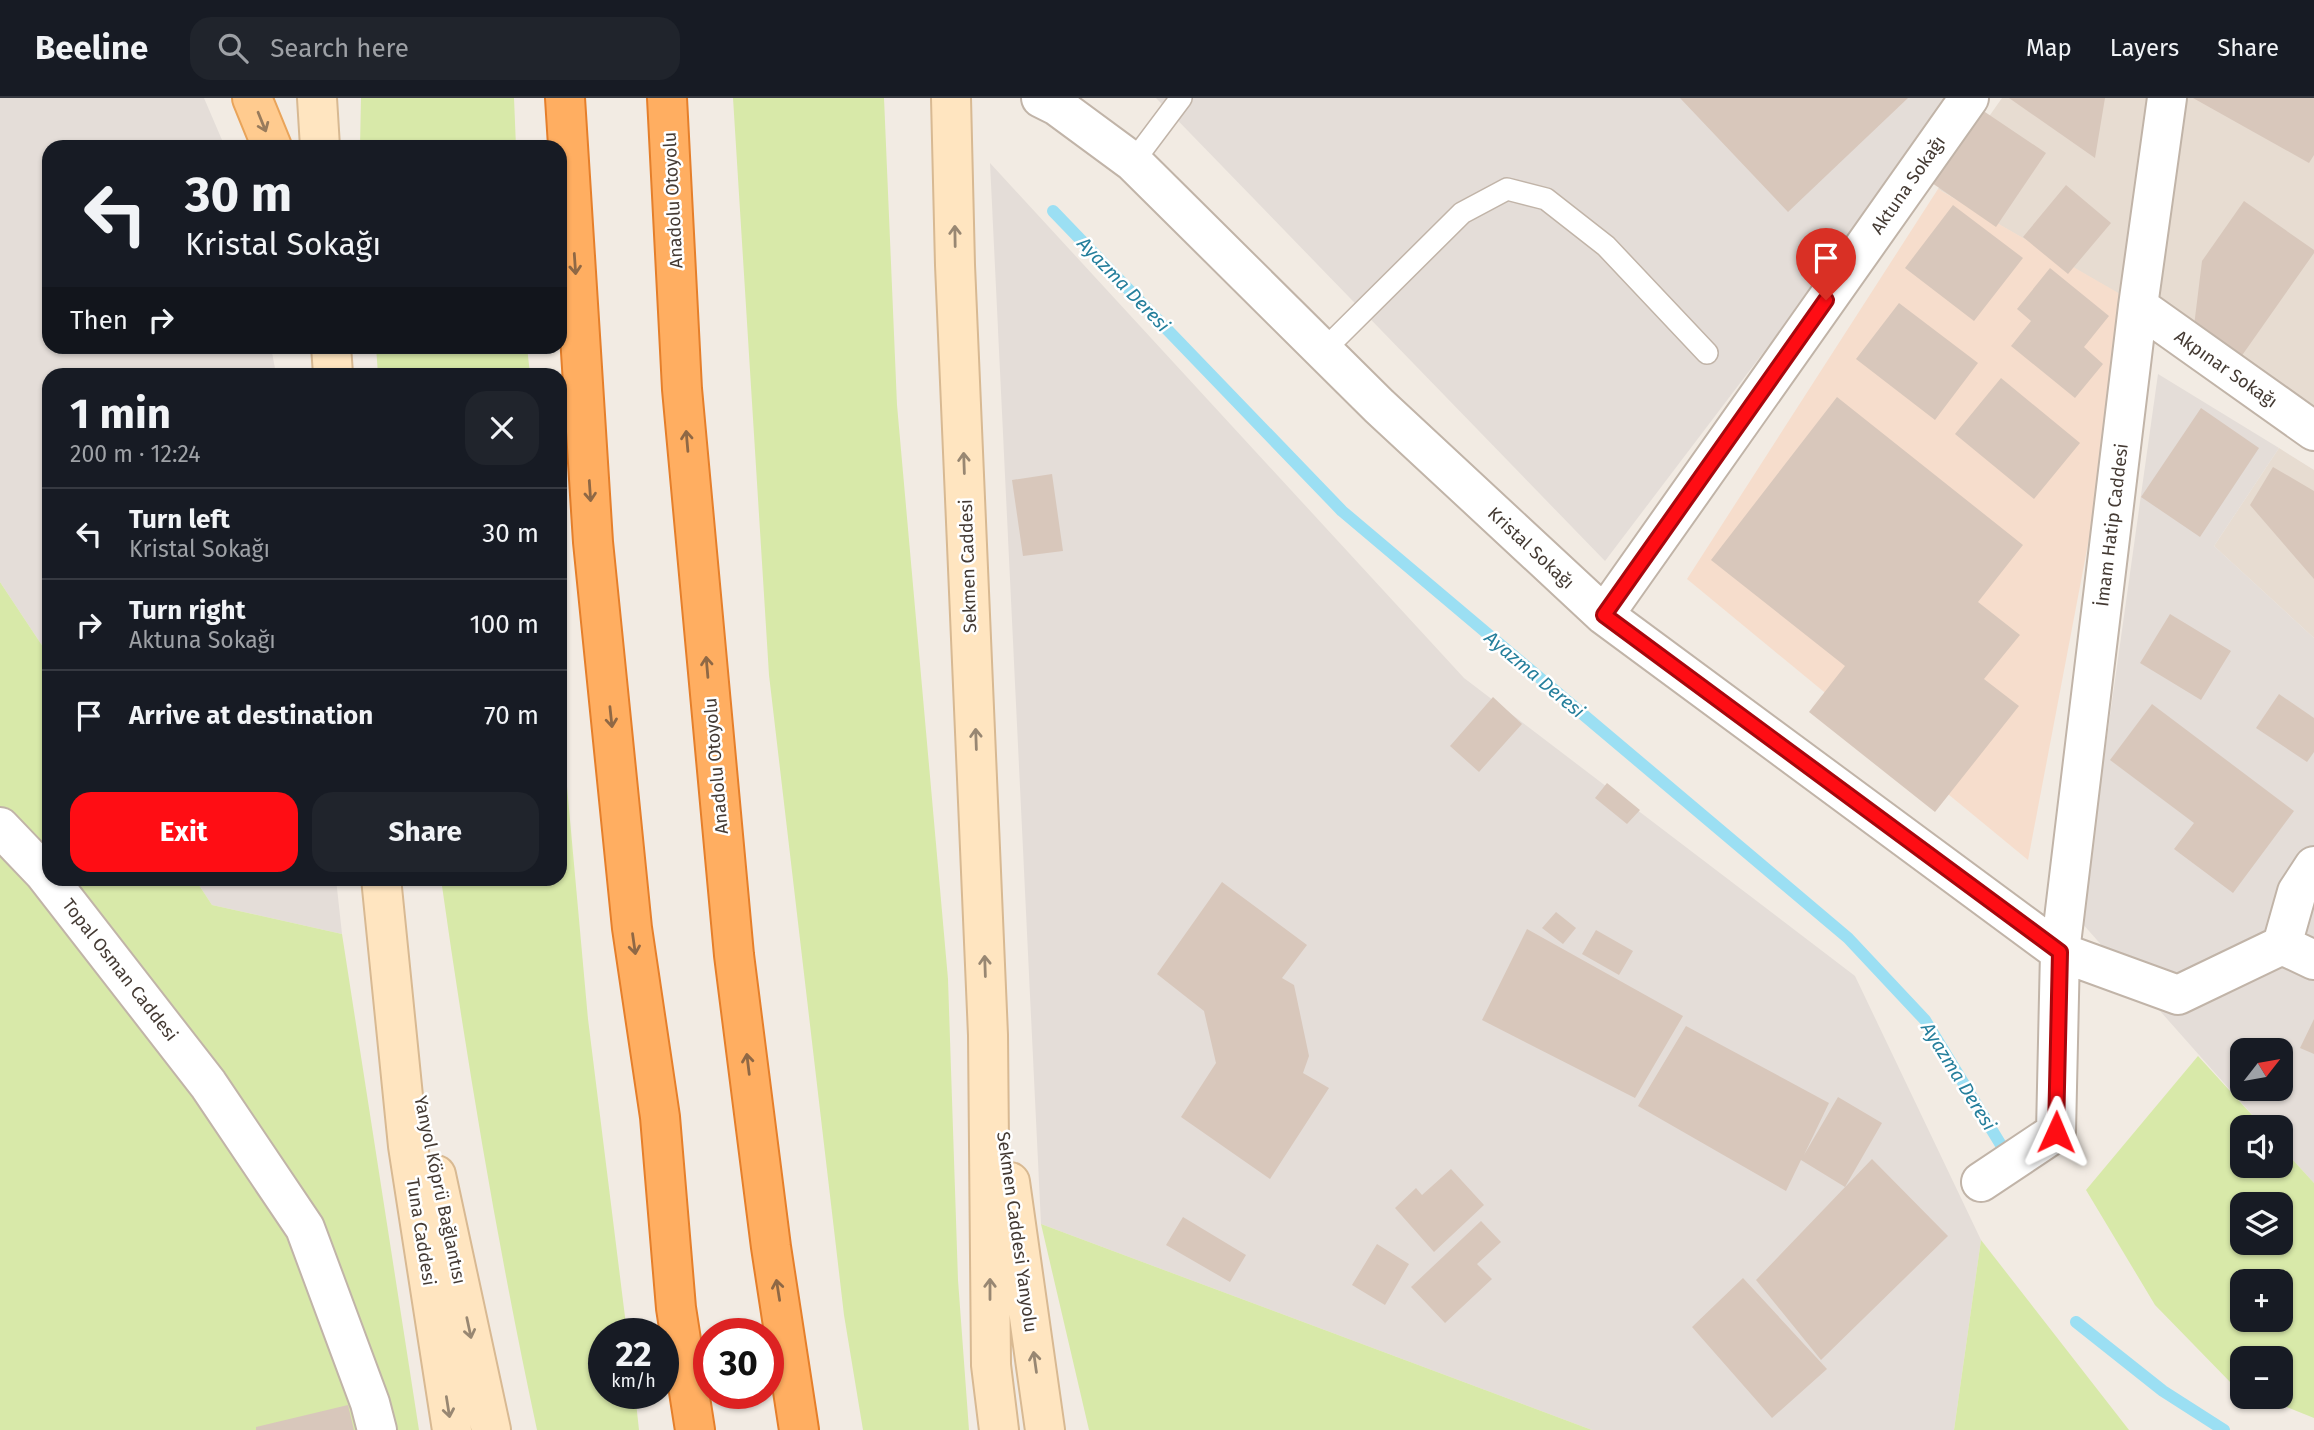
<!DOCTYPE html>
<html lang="en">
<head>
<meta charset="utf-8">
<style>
  :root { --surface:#171b24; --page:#20242c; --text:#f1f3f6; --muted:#9ea1a6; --line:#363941; --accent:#ff0d14 }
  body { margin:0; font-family:"Fira Sans",sans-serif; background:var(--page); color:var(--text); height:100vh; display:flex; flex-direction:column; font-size:26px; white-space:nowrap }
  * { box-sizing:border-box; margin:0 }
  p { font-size:23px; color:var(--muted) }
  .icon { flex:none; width:38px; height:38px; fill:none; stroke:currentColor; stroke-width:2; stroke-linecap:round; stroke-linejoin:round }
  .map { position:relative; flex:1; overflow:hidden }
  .details { position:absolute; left:42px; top:270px; width:525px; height:518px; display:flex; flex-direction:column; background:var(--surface); border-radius:21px; box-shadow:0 2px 5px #0004 }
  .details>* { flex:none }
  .hud { position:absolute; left:42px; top:42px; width:525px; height:214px; border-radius:21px; box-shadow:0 2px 5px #0004; background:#171b24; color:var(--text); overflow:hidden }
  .needle { width:46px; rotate:59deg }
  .fabs { position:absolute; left:2230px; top:940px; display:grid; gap:14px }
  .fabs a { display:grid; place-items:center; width:63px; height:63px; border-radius:14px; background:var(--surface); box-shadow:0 2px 5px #0004; font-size:35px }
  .speed { position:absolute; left:588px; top:1220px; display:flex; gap:14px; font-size:35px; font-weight:700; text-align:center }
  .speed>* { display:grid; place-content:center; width:91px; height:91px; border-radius:50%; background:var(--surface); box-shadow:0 2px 5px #0004; line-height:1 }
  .speed small { font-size:18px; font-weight:400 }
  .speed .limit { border:10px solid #d22; background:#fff; color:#111 }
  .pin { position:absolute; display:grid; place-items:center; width:60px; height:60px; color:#fff; margin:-72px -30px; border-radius:50% 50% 50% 0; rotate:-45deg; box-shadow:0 0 7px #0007 }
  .pin .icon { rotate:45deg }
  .me { position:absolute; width:77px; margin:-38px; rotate:1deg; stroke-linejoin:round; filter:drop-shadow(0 0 5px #0008) }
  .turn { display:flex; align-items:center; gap:24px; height:147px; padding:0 28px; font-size:32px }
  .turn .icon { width:91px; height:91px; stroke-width:2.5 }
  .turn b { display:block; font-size:49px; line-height:60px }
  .then { display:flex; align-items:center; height:66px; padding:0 28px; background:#0003; gap:14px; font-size:26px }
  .round { display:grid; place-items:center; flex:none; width:74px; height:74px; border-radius:21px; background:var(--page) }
  .headline { display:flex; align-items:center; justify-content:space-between; height:119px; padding:0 28px }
  h1 { font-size:42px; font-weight:700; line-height:52px }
  .cta { display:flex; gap:14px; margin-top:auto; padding:14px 28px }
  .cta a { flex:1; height:80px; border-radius:21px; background:var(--accent); color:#fff; font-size:28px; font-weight:700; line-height:80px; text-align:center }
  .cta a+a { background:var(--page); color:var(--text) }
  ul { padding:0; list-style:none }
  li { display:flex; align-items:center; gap:21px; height:91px; padding:0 28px; border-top:2px solid var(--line) }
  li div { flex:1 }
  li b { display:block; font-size:26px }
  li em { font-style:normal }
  header { display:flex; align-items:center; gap:42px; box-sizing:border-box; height:98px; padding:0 35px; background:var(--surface); border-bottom:2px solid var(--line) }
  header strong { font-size:33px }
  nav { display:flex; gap:38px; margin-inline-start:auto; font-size:24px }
  .search { width:490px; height:63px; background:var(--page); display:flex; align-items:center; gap:18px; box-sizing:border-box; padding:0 24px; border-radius:21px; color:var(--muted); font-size:26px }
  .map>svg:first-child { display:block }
  .residential { fill:#e7dcd1 }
  .commercial { fill:#f6ddcc }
  .industrial { fill:#e4ddd8; fill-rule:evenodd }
  .green { fill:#d8e9a9; fill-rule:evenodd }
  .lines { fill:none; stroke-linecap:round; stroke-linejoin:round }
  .stream { stroke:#9bdff3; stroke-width:12 }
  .building { fill:#d8c7bb }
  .lane-casing { stroke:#c1b4a8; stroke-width:24 }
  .street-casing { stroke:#c1b4a8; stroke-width:42 }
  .secondary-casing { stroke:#d8b992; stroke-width:42 }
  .primary-casing { stroke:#e9a45a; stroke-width:42 }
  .highway-casing { stroke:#e57f2b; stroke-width:42 }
  .lane { stroke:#fff; stroke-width:21 }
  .street { stroke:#fff; stroke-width:38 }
  .secondary { stroke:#ffe5c0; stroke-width:38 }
  .primary { stroke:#ffcb8f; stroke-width:38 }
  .highway { stroke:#ffae61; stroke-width:38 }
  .oneway { stroke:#987b5c }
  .oneway2 { stroke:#988772 }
  .oneway3 { stroke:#8f6845 }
  .route-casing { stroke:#a6080d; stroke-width:18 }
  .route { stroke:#ff0d14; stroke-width:12 }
  .labels { text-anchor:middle; stroke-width:5; stroke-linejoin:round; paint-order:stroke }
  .street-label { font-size:18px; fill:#443a33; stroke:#fff }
  .water-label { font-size:19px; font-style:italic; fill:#257f9c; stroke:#fff }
</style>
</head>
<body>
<header>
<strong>Beeline</strong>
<div class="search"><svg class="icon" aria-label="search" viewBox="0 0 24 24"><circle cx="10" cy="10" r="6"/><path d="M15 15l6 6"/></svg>Search here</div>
<nav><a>Map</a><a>Layers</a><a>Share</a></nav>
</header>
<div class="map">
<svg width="2314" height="1332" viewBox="0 0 2314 1332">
  <rect width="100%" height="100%" fill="#f2ebe3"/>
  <!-- residential -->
  <path class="residential" d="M2002,0H2314V314L2174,228L1938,91Z
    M2279,350L2314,372V540L2214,448Z"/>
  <!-- commercial -->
  <path class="commercial" d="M1938,91L2134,204L2028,762L1687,481Z"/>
  <!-- industrial -->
  <path class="industrial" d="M0,0H204L225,49H49V248L271,249L276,276H49V558L0,484Z
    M1156,0H1948L1895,81L1605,463Z
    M990,65L1464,580L1855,878L1981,1142L1954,1332H1592L1041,1126Z
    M2158,276L2279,350L2214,448L2314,540V1085L2280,1048V1029H2263L2081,824ZM2242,952H2280V990H2242Z
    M195,781H336L342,836L212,807Z"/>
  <!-- green -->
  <path class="green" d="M361,0H514L516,49H360Z
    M733,0H884L897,307L948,881L958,1182L969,1332H863L844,1217L769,577Z
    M376,249H527L530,276H378Z
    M0,484L49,558V780L195,781L212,807L342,836L419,1332H0Z
    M560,611L588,921L627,1235L604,1236V1295H635L639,1332H537C498,1150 467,965 441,781L560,780Z
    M2198,958L2263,1029H2242V1068H2280V1048L2314,1085V1320L2262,1299L2280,1298V1260H2242V1290L2232,1286L2155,1207L2086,1092ZM2280,1106V1144H2242V1106ZM2280,1183V1222H2242V1183Z
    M1041,1126L1592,1332H1089Z
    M1981,1142L2129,1332H1954Z"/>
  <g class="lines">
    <!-- stream -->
    <path class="stream" d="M1053,113L1342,413L1848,840L1925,922L2001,1047
      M2076,1224L2163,1293L2224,1332"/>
  </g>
  <!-- building -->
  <path class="building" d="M1680,0H1908L1788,114Z
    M2009,0H2105L2095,60Z
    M2193,0H2314V57L2309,65Z
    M1982,12L2046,55L1996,129L1932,85Z
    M2066,87L2111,125L2068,176L2023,139Z
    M2244,103L2314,152V155L2236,266L2193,236L2202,163Z
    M1953,107L2023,160L1974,223L1905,170Z
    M2050,170L2109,218L2084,249L2103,266L2075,300L2011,248L2031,223L2017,211Z
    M1899,205L1978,265L1935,322L1856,261Z
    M2001,280L2080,345L2034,401L1955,336Z
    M1837,299L2023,447L1978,504L2020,537L1984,581L2019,608L1935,714L1809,614L1845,568L1711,462Z
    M2201,310L2259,350L2200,439L2141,399Z
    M2273,369L2314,393V481L2250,407Z
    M1052,376L1063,453L1023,458L1012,382Z
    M2170,516L2231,553L2201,602L2140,565Z
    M2279,596L2314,620V654L2307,664L2256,630Z
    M1493,599L1522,626L1479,674L1450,648Z
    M2152,606L2294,713L2233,795L2174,751L2194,725L2110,662Z
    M1607,685L1640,712L1627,726L1595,700Z
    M1222,784L1307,847L1282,880L1294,887L1309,958L1303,975L1329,990L1270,1081L1181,1019L1216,965L1204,913L1157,876Z
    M1556,814L1576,830L1563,846L1542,830Z
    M1527,831L1683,918L1635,1000L1482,922Z
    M1596,832L1633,853L1619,877L1582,856Z
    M2314,921V956L2300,950Z
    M1686,928L1829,1005L1804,1057L1838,999L1882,1025L1845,1089L1801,1062L1786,1093L1638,1008Z
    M1872,1061L1948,1138L1821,1262L1756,1182Z
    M1451,1071L1484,1107L1434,1154L1395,1110L1416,1090L1422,1097Z
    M1183,1119L1246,1157L1230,1184L1166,1147Z
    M1481,1123L1501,1144L1477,1166L1492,1181L1445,1225L1411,1189Z
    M1377,1146L1409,1166L1385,1207L1352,1187Z
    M1743,1180L1827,1271L1772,1320L1692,1229Z
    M348,1307L354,1332H256V1329Z"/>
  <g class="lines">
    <defs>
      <path id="lane" d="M1133,64L1181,0
        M1323,253L1462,115L1507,91L1546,101L1606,148L1707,255"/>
      <path id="street" d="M1041,0L1057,8L1133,64L1379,308L1604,517L2060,854L2138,208L2167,0
        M2138,208L2314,333
        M1604,517L1969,0
        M0,729L44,775L208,986L305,1130L370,1305L377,1332
        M2282,847L2297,794L2314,768
        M1981,1084L2056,1034L2060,854L2178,897L2282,847L2314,862"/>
      <path id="secondary" d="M317,0L320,49
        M951,0L955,167L988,937L991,1267L999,1332
        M331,248L333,276
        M381,780L408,1048L452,1332
        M436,1077L491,1332
        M1010,1084L1045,1332"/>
      <path id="primary" d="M252,0L272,49"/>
      <path id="highway" d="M565,0L593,444L632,830L660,1019L676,1210L695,1332
        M667,0L682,291L734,857L771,1149L799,1332"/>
    </defs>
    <!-- lane casing -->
    <use href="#lane" class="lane-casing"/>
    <!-- street casing -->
    <use href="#street" class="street-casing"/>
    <!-- secondary casing -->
    <use href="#secondary" class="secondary-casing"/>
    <!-- primary casing -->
    <use href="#primary" class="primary-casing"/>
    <!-- highway casing -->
    <use href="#highway" class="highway-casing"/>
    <!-- lane -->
    <use href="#lane" class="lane"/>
    <!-- street -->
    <use href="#street" class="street"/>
    <!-- secondary -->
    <use href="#secondary" class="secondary"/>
    <!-- primary -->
    <use href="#primary" class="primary"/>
    <!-- highway -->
    <use href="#highway" class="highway"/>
  </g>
  <!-- one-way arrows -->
  <defs><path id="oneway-shaft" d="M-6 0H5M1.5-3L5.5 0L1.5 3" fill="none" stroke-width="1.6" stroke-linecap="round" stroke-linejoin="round" transform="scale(1.75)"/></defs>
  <use class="oneway" href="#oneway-shaft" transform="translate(262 24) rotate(68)"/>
  <g class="oneway2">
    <use href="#oneway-shaft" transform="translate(955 138) rotate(-91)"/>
    <use href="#oneway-shaft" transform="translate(964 365) rotate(-92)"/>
    <use href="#oneway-shaft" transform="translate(976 641) rotate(-92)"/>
    <use href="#oneway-shaft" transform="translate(985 868) rotate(-92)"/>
    <use href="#oneway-shaft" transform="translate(990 1191) rotate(-90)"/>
    <use href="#oneway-shaft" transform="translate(469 1230) rotate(78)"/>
    <use href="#oneway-shaft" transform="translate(1035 1264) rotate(-98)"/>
    <use href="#oneway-shaft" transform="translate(448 1309) rotate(81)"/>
  </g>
  <g class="oneway3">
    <use href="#oneway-shaft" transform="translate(575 166) rotate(86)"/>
    <use href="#oneway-shaft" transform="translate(687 343) rotate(-95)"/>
    <use href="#oneway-shaft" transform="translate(590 393) rotate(86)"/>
    <use href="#oneway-shaft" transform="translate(707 569) rotate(-95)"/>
    <use href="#oneway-shaft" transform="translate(611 619) rotate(84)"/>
    <use href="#oneway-shaft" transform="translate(634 846) rotate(82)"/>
    <use href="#oneway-shaft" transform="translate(748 966) rotate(-97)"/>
    <use href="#oneway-shaft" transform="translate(778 1192) rotate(-99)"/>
  </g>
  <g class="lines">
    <defs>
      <path id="route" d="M1826,202L1604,517L2060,854L2056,1034"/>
    </defs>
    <!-- route casing -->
    <use href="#route" class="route-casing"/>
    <!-- route -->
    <use href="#route" class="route"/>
  </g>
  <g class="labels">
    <!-- street labels -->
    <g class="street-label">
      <text transform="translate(1908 87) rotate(-55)" y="6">Aktuna Sokağı</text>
      <text transform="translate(673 102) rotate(-93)" y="6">Anadolu Otoyolu</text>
      <text transform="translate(2226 271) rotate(35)" y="6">Akpınar Sokağı</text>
      <text transform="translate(2112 427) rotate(-83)" y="6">İmam Hatip Caddesi</text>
      <text transform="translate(1531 450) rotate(43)" y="6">Kristal Sokağı</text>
      <text transform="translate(968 468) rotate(-92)" y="6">Sekmen Caddesi</text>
      <text transform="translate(716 668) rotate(-95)" y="6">Anadolu Otoyolu</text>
      <text transform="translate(120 872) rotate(52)" y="6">Topal Osman Caddesi</text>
      <text transform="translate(440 1092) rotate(78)" y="6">Yanyol Köprü Bağlantısı</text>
      <text transform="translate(421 1134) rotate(81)" y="6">Tuna Caddesi</text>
      <text transform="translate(1017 1134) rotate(82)" y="6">Sekmen Caddesi Yanyolu</text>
    </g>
    <!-- water labels -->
    <g class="water-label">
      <text transform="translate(1124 186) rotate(46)" y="7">Ayazma Deresi</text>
      <text transform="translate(1535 576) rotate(40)" y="7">Ayazma Deresi</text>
      <text transform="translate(1959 978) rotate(58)" y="7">Ayazma Deresi</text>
    </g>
  </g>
</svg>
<div class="fabs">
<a><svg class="needle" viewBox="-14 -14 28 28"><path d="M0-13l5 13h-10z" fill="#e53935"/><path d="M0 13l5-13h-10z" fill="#9ea1a6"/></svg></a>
<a><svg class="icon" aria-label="sound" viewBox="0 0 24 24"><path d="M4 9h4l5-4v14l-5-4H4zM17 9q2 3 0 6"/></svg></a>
<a><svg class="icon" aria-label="layers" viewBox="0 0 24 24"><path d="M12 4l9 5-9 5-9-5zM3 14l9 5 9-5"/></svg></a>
<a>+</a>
<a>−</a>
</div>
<div class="speed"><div>22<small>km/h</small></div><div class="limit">30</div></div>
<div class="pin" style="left:1826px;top:202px;background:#d93025"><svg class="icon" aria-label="arrive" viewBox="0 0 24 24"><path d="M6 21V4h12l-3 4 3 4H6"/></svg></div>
<svg class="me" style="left:2056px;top:1034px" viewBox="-20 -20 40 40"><path d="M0-17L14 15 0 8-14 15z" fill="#ff0d14" stroke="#fff" stroke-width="4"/></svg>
<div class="hud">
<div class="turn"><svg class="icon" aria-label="left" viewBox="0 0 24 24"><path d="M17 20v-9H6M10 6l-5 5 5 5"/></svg><div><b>30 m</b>Kristal Sokağı</div></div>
<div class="then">Then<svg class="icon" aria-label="right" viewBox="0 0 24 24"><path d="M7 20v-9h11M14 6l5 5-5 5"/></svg></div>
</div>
<section class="details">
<div class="headline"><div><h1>1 min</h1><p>200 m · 12:24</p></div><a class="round"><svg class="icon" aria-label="close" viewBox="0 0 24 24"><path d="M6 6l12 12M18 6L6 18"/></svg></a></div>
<ul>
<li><svg class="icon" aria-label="left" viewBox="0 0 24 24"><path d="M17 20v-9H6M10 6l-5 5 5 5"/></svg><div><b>Turn left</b><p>Kristal Sokağı</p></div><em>30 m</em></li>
<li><svg class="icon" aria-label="right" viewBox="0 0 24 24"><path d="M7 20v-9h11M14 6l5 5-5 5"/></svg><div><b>Turn right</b><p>Aktuna Sokağı</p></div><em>100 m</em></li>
<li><svg class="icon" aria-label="arrive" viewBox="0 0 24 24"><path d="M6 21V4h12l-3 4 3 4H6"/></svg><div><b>Arrive at destination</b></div><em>70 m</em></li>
</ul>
<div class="cta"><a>Exit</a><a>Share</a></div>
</section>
</div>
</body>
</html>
